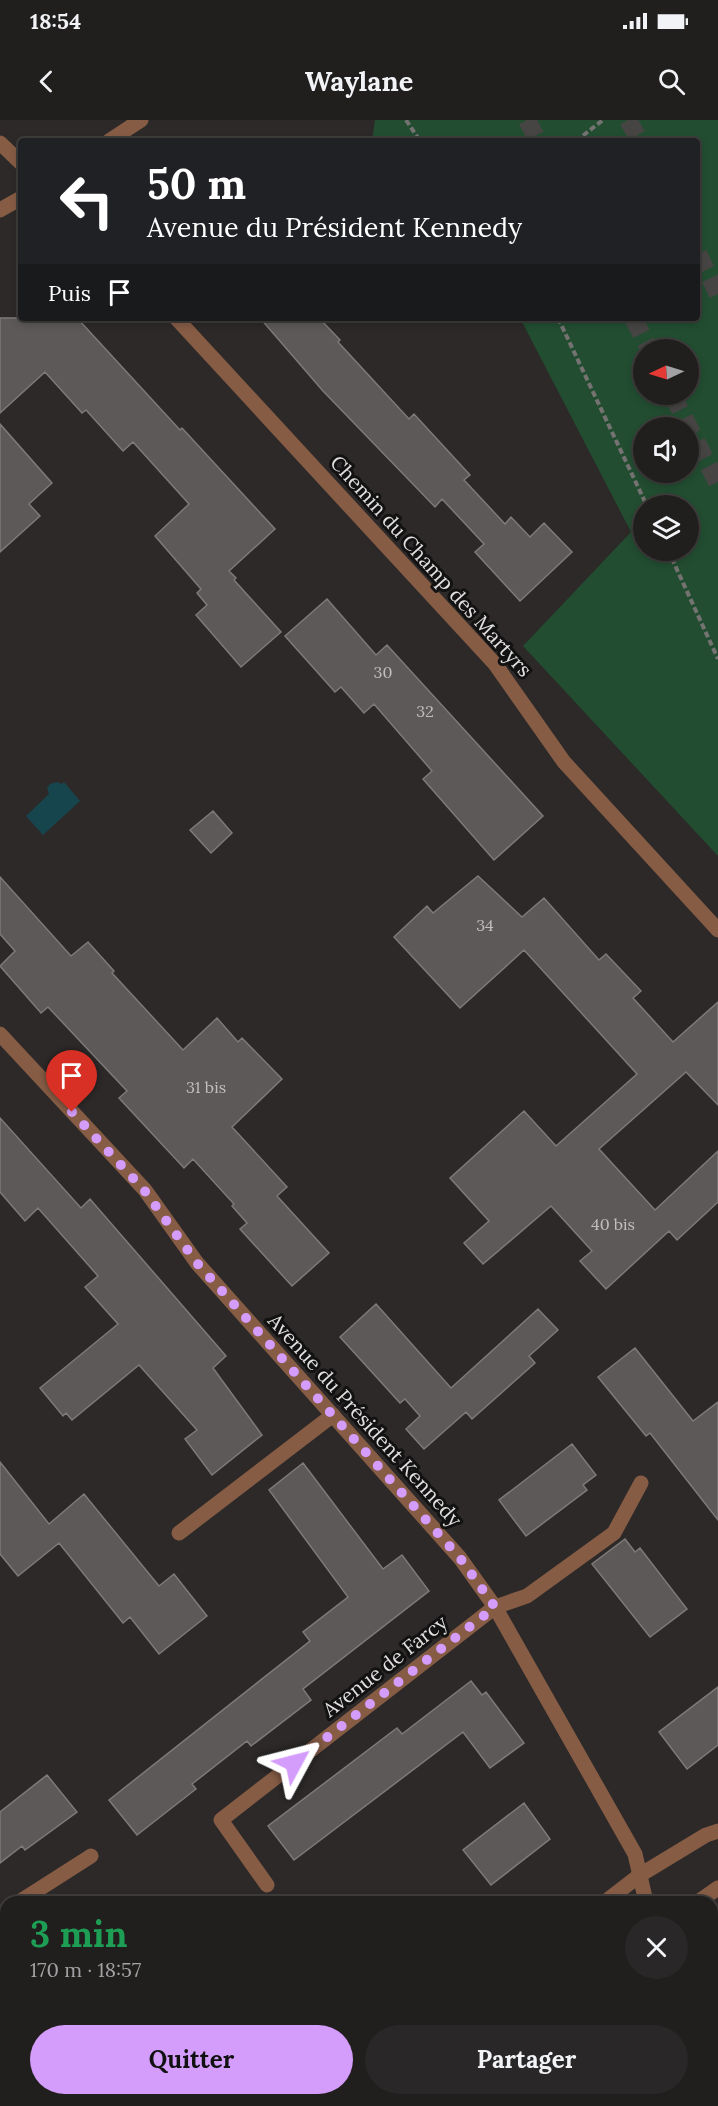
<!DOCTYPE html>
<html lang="fr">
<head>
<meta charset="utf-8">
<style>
  :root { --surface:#211f1e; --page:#292727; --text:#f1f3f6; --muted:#a2a2a4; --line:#3e3d3c; --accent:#d49cfb }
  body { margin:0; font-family:Lora,serif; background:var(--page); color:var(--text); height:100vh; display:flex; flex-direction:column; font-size:22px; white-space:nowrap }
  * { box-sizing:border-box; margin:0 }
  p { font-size:20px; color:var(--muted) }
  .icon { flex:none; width:33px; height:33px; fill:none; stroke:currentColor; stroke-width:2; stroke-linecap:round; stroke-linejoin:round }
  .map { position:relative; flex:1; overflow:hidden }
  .panel { position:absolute; left:0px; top:1776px; width:718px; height:210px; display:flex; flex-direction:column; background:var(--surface); border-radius:18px 18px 0 0; box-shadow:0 3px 9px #0003,0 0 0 2px var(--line) }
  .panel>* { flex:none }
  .guide { position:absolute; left:18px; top:18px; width:682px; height:183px; border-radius:6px; box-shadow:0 3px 9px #0003,0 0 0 2px var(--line); background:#202124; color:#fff; overflow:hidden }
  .needle { width:39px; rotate:266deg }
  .buttons { position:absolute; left:633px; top:219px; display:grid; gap:12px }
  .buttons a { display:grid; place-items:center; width:66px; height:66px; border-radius:50%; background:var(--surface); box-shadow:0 3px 9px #0003,0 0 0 2px var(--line); font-size:30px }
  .pin { position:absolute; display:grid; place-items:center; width:51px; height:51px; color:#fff; margin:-62px -26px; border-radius:50% 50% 50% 0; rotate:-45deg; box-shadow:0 0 6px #0007 }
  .pin .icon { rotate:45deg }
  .me { position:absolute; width:66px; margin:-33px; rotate:52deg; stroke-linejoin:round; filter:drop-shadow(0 0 4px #0008) }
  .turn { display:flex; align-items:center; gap:21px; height:126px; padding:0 30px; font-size:27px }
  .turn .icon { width:78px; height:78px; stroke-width:2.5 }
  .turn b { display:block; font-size:42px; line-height:51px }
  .then { display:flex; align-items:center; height:57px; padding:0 30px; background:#0003; gap:12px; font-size:22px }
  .round { display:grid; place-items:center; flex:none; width:63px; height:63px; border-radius:32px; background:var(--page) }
  .overview { display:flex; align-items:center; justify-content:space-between; height:102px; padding:0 30px }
  h1 { font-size:36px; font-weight:700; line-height:45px; color:#1e9e55 }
  .cta { display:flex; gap:12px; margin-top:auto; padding:12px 30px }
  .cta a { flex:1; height:69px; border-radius:36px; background:var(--accent); color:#111; font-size:24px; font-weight:700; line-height:69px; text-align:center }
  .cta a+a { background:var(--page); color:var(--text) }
  .status { display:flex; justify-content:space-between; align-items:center; height:42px; padding:0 30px; background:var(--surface); direction:ltr }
  .status svg { height:16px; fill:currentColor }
  header { display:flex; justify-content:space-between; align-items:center; height:78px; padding:0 30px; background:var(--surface); font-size:27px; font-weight:700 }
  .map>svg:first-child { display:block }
  .green { fill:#224d31; fill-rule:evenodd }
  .water { fill:#17454e }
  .building { fill:#5c5958; stroke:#7e7a79; stroke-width:1.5 }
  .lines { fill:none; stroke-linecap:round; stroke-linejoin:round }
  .motorway-tunnel { stroke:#474544; stroke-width:18; stroke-dasharray:18 9; stroke-linecap:butt }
  .path { stroke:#757372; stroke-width:4; stroke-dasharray:6 3; stroke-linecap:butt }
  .service { stroke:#865c45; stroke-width:15 }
  .minor { stroke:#865c45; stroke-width:15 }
  .tertiary { stroke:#865c45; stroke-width:15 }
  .route { stroke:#d49cfb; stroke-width:10; stroke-dasharray:0 18 }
  .labels { text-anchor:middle; stroke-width:6; stroke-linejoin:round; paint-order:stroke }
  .number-label { font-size:16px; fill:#c1bfbe }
  .street-label { font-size:20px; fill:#e3e1e0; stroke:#131212 }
</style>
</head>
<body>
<div class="status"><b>18:54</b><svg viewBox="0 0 49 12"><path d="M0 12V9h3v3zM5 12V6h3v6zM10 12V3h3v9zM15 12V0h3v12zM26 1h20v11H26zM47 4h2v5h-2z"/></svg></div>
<header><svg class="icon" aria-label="back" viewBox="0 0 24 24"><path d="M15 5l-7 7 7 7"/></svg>Waylane<svg class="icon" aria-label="search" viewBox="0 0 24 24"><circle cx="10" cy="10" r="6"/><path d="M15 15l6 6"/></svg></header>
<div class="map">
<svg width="718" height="1986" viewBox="0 0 718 1986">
  <rect width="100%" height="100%" fill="#2c2928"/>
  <!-- green -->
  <path class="green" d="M375,0H718V736L523,526L631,412L520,198H698V21H372ZM644,230H688V274H644ZM644,308H688V352H644ZM644,386H688V430H644Z"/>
  <!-- water -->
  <path class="water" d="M57,662L62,664L64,662L80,681L43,715L26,696L49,674L47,668L50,664Z"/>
  <!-- building -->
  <path class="building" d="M0,198H77L180,310L182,308L275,409L229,451L236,458L234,460L281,512L241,547L196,495L207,485L197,473L201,469L155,416L189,384L133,322L123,331L86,290L82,293L45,252L0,293Z
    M260,198H319L340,220L338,222L409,299L414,294L470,355L464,360L505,404L511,397L530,417L544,403L572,432L520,481L475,432L484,424L442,379L435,387L323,271Z
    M0,304L52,363L29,384L40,396L0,432Z
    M327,479L376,535L387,525L543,696L494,740L423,659L432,651L374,584L364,593L341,567L335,572L285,516Z
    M213,691L232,713L211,733L190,710Z
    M478,756L522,797L544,778L599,840L606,834L641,871L633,878L673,922L718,882V985L686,952L599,1029L655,1090L718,1031V1082L677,1120L669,1111L606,1169L580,1141L592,1131L551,1086L483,1144L464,1123L489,1101L450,1058L524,991L556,1026L637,954L524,830L460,888L394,817L427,786L433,793Z
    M0,757L71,836L88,822L114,851L112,853L183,930L217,898L238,922L242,918L282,959L232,1007L287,1067L277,1076L329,1133L292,1166L240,1109L247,1103L232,1086L234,1084L193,1039L184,1048L119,978L127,971L48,887L41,893L0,846L15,831L0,814Z
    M0,998L81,1088L90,1079L226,1236L213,1248L262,1315L212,1355L185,1319L197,1310L139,1245L72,1300L66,1293L63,1296L40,1268L118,1204L85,1167L98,1156L38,1088L25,1101L0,1072Z
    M376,1184L451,1268L538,1189L558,1210L529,1236L535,1243L472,1299L466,1292L424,1329L406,1309L420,1296L405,1279L400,1283L340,1217Z
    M635,1228L693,1301L718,1282V1400L650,1313L646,1316L598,1257Z
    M572,1324L596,1355L583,1365L587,1370L526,1416L499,1380Z
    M0,1342L49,1404L84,1374L159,1466L174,1454L207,1496L159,1534L130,1497L123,1503L59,1423L18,1456L0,1434Z
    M303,1343L383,1449L402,1435L429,1471L303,1569L311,1580L251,1626L247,1621L192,1664L196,1669L137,1715L109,1680L310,1521L303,1512L348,1477L269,1370Z
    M625,1419L635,1432L640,1428L687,1489L650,1517L592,1444Z
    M471,1561L482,1575L486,1572L524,1623L490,1648L463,1612L294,1740L268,1706L397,1608L402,1614Z
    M718,1567V1625L687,1649L659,1612Z
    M47,1655L77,1692L25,1730L22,1726L0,1743V1692Z
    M524,1683L550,1719L491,1765L463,1730Z"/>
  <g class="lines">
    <!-- motorway-tunnel -->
    <path class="motorway-tunnel" d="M527,0L538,21
      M628,0L640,21
      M698,134L718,174
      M633,198L650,230
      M672,274L718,364"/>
    <!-- path -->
    <path class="path" d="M406,0L420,21
      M576,21L603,0
      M558,198L647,386
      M668,430L718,539
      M276,1986L284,1980"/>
    <!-- service -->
    <path class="service" d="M179,1413L333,1295
      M495,1487L527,1476L614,1413L641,1363"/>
    <!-- minor -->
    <path class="minor" d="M109,21L141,0
      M0,90L21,78
      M0,914L145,1070L197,1143L460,1438L495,1487L635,1734L646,1782
      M267,1765L221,1700L495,1487
      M19,1782L91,1736
      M0,1794L6,1790
      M693,1980L695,1986"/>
    <!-- tertiary -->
    <path class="tertiary" d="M0,23L21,43
      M176,198L495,544L564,642L718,810
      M605,1782L640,1755L706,1715L718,1711
      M698,1782L718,1768
      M322,1986L331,1980
      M371,1986L380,1980"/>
  </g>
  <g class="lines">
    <!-- route -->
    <path class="route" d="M72,992L144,1070L197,1143L460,1438L495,1487L294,1643"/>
  </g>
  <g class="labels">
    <!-- number labels -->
    <g class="number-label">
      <text x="383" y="558">30</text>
      <text x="425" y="597">32</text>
      <text x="485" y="811">34</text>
      <text x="206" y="973">31 bis</text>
      <text x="613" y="1110">40 bis</text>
    </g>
    <!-- street labels -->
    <g class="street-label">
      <text transform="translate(431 446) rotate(48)" y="7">Chemin du Champ des Martyrs</text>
      <text transform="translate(365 1300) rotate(48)" y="7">Avenue du Président Kennedy</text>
      <text transform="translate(385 1546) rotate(-38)" y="7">Avenue de Farcy</text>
    </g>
  </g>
</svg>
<div class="buttons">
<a><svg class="needle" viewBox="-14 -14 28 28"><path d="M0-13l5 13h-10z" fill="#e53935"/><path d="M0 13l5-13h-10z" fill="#a2a2a4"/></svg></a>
<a><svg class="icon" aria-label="sound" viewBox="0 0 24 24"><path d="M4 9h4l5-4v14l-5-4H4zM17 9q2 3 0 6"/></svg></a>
<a><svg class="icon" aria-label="layers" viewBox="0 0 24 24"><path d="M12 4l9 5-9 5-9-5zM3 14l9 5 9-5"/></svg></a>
</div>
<div class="pin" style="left:72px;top:992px;background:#d93025"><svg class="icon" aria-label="arrive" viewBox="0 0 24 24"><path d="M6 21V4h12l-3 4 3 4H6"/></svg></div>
<svg class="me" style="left:294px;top:1643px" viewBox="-20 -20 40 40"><path d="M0-17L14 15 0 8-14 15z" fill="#d49cfb" stroke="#fff" stroke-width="4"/></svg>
<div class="guide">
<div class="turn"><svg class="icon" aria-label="left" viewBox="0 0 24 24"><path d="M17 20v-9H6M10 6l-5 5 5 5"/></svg><div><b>50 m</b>Avenue du Président Kennedy</div></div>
<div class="then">Puis<svg class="icon" aria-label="arrive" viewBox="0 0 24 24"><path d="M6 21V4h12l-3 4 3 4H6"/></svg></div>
</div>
<section class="panel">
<div class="overview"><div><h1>3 min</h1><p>170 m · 18:57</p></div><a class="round"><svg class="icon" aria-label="close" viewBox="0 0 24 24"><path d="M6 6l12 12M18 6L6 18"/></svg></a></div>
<div class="cta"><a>Quitter</a><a>Partager</a></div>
</section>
</div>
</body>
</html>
